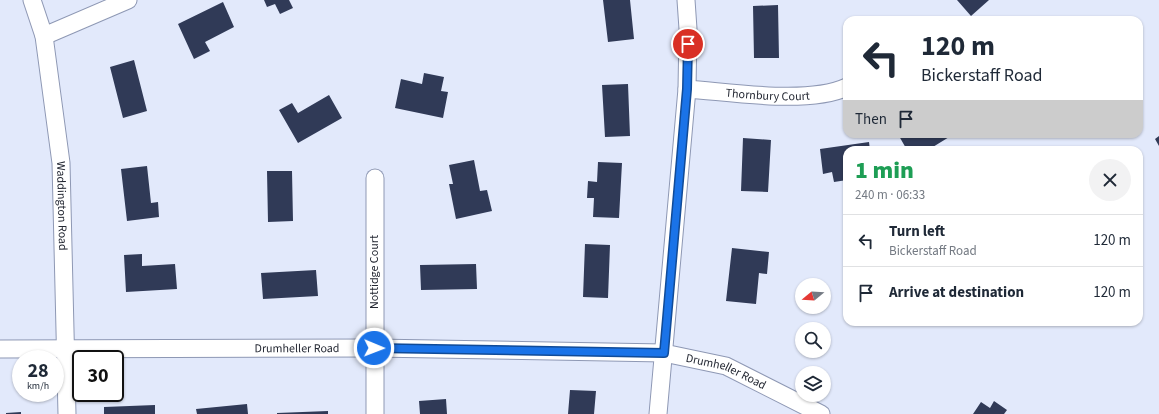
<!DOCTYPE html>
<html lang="en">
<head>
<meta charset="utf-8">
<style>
  :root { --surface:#fff; --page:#f2f2f3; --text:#1f2937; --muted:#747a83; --line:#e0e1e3 }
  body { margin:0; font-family:"Source Sans 3",sans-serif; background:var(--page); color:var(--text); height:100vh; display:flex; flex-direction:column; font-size:15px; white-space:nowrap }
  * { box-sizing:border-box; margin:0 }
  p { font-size:13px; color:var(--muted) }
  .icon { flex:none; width:22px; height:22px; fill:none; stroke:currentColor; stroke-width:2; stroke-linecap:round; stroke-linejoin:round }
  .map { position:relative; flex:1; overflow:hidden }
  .panel { position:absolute; left:843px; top:146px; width:300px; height:180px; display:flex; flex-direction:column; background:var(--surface); border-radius:12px; box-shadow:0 1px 3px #0004 }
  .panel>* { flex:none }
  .guide { position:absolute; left:843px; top:16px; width:300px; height:122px; border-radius:12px; box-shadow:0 1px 3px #0004; background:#fff; color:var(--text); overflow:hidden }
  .needle { width:26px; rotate:252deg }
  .buttons { position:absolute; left:795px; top:278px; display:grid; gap:8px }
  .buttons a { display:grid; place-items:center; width:36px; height:36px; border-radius:50%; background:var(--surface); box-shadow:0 1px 3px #0004; font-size:20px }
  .speed { position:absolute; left:12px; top:350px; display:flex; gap:8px; font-size:20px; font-weight:700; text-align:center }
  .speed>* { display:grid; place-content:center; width:52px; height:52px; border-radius:50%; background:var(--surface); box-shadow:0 1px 3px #0004; line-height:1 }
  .speed small { font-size:10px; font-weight:400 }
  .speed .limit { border:2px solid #111; border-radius:6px; background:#fff; color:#111 }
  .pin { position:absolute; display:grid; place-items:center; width:34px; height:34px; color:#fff; margin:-17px; border:2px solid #fff; border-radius:50%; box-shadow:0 1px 4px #0007 }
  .me { position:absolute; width:44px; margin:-22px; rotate:91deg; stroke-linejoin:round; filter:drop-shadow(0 0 3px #0008) }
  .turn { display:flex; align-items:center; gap:14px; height:84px; padding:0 12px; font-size:18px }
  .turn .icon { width:52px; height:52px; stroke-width:2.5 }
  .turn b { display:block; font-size:28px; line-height:34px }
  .then { display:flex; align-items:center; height:38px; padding:0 12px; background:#0003; gap:8px; font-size:15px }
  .round { display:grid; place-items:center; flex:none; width:42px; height:42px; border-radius:21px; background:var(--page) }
  .overview { display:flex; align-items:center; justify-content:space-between; height:68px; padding:0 12px }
  h1 { font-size:24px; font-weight:800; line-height:30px; color:#1e9e55 }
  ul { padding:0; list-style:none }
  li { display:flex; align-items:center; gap:12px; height:52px; padding:0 12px; border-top:1px solid var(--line) }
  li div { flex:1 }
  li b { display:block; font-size:15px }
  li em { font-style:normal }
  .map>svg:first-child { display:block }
  .building { fill:#303a57 }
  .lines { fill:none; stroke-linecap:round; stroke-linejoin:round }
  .minor-casing { stroke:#8e98b4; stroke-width:19 }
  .minor { stroke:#fff; stroke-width:17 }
  .route-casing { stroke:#114b97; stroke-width:10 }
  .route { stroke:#1a73e8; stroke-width:7 }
  .labels { text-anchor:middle; stroke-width:4; stroke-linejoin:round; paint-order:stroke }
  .street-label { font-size:12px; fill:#242833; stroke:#fff }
</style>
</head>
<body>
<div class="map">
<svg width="1159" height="414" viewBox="0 0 1159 414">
  <rect width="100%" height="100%" fill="#e2e9fb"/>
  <!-- building -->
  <path class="building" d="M264,0H289L293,8L280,14L275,4L267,7Z
    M603,0H630L634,39L608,42Z
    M957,0H989L971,16Z
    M223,2L234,27L205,42L210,51L194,59L178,24Z
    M778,5L779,58H754L753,6Z
    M134,60L147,111L123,118L110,67Z
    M424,73L444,77L441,91L448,92L443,118L395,108L401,79L422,84Z
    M628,84L630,136L605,137L602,85Z
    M329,95L342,118L298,143L279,110L292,103L298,113Z
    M903,134H954L928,150H907L899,136Z
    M1159,136V146L1155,139Z
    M743,138L771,140L768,192L741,191Z
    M869,142L870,150H847V180L834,182L832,172L823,174L820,149Z
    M474,160L480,191L487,190L492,211L456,219L449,184H453L449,165Z
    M598,162L622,163L619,218L593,217L594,198H587L588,181L597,182Z
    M147,166L151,203L158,202L159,217L127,221L121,169Z
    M267,171H292L293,221L268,222Z
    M585,244L610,245L608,298L583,297Z
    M1139,247L1143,261L1139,262Z
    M732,248L769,252L767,274L759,273L756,304L726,301Z
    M142,254V266L175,264L177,289L126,292L124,255Z
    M476,264L477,289L421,290L420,265Z
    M316,270L318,296L263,299L261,273Z
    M570,390L596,391L594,414H568Z
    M446,399L447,414H420L419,401Z
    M994,401L1007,410L1004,414H973L981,402L990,408Z
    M247,404L248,414H197L196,409Z
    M155,405V414H104V407Z
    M328,411V414H277V413Z
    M21,412V414H6V413Z"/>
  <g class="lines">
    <defs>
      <g id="minor">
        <path id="s1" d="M32,0L44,36L61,163L67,414"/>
        <path d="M44,36L128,0"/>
        <path id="s2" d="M687,89C731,92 808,105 847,87"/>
        <path id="s3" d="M0,349L374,348L664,353L726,366L821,414"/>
        <path d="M375,414V178"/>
        <path d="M658,414L687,89L688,29L686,0"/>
      </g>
    </defs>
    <!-- minor casing -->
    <use href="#minor" class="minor-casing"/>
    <!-- minor -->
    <use href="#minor" class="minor"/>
  </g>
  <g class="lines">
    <defs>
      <path id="route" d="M374,348L664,353L687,89L688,44"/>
    </defs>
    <!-- route casing -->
    <use href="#route" class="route-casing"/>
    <!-- route -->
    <use href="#route" class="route"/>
  </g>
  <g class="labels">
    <!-- street labels -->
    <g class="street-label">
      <text dy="4" stroke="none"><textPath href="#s2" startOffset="81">Thornbury Court</textPath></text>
      <text dy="4" stroke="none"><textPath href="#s1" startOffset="209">Waddington Road</textPath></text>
      <text transform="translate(374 272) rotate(-90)" y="4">Nottidge Court</text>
      <text dy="4" stroke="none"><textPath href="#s3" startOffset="297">Drumheller Road</textPath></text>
      <text dy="4" stroke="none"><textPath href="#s3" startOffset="729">Drumheller Road</textPath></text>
    </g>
  </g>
</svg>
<div class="buttons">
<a><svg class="needle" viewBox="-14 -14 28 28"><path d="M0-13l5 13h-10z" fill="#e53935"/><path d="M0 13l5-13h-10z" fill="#747a83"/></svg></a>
<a><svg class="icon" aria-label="search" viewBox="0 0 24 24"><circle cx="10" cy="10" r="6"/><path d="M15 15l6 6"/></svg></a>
<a><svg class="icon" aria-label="layers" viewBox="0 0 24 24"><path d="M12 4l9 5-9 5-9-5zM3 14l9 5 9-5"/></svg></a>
</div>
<div class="speed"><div>28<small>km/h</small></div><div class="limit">30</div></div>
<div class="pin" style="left:688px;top:44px;background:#d93025"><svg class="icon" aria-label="arrive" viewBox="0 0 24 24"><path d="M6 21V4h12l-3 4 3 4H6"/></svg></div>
<svg class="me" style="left:374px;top:348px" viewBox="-20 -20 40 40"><circle r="17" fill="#1a73e8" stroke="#fff" stroke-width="3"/><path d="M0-11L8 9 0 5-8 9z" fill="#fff"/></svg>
<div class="guide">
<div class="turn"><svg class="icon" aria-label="left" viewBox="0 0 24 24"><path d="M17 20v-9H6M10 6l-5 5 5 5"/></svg><div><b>120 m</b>Bickerstaff Road</div></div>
<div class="then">Then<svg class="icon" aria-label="arrive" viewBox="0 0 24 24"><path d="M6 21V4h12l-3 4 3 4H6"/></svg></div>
</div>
<section class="panel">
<div class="overview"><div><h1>1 min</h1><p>240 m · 06:33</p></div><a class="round"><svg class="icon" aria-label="close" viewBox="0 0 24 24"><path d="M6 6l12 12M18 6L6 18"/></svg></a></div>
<ul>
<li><svg class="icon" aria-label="left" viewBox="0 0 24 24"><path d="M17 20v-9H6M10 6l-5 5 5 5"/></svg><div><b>Turn left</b><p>Bickerstaff Road</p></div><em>120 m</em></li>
<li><svg class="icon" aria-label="arrive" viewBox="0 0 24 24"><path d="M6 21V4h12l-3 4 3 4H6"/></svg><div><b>Arrive at destination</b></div><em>120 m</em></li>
</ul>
</section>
</div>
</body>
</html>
